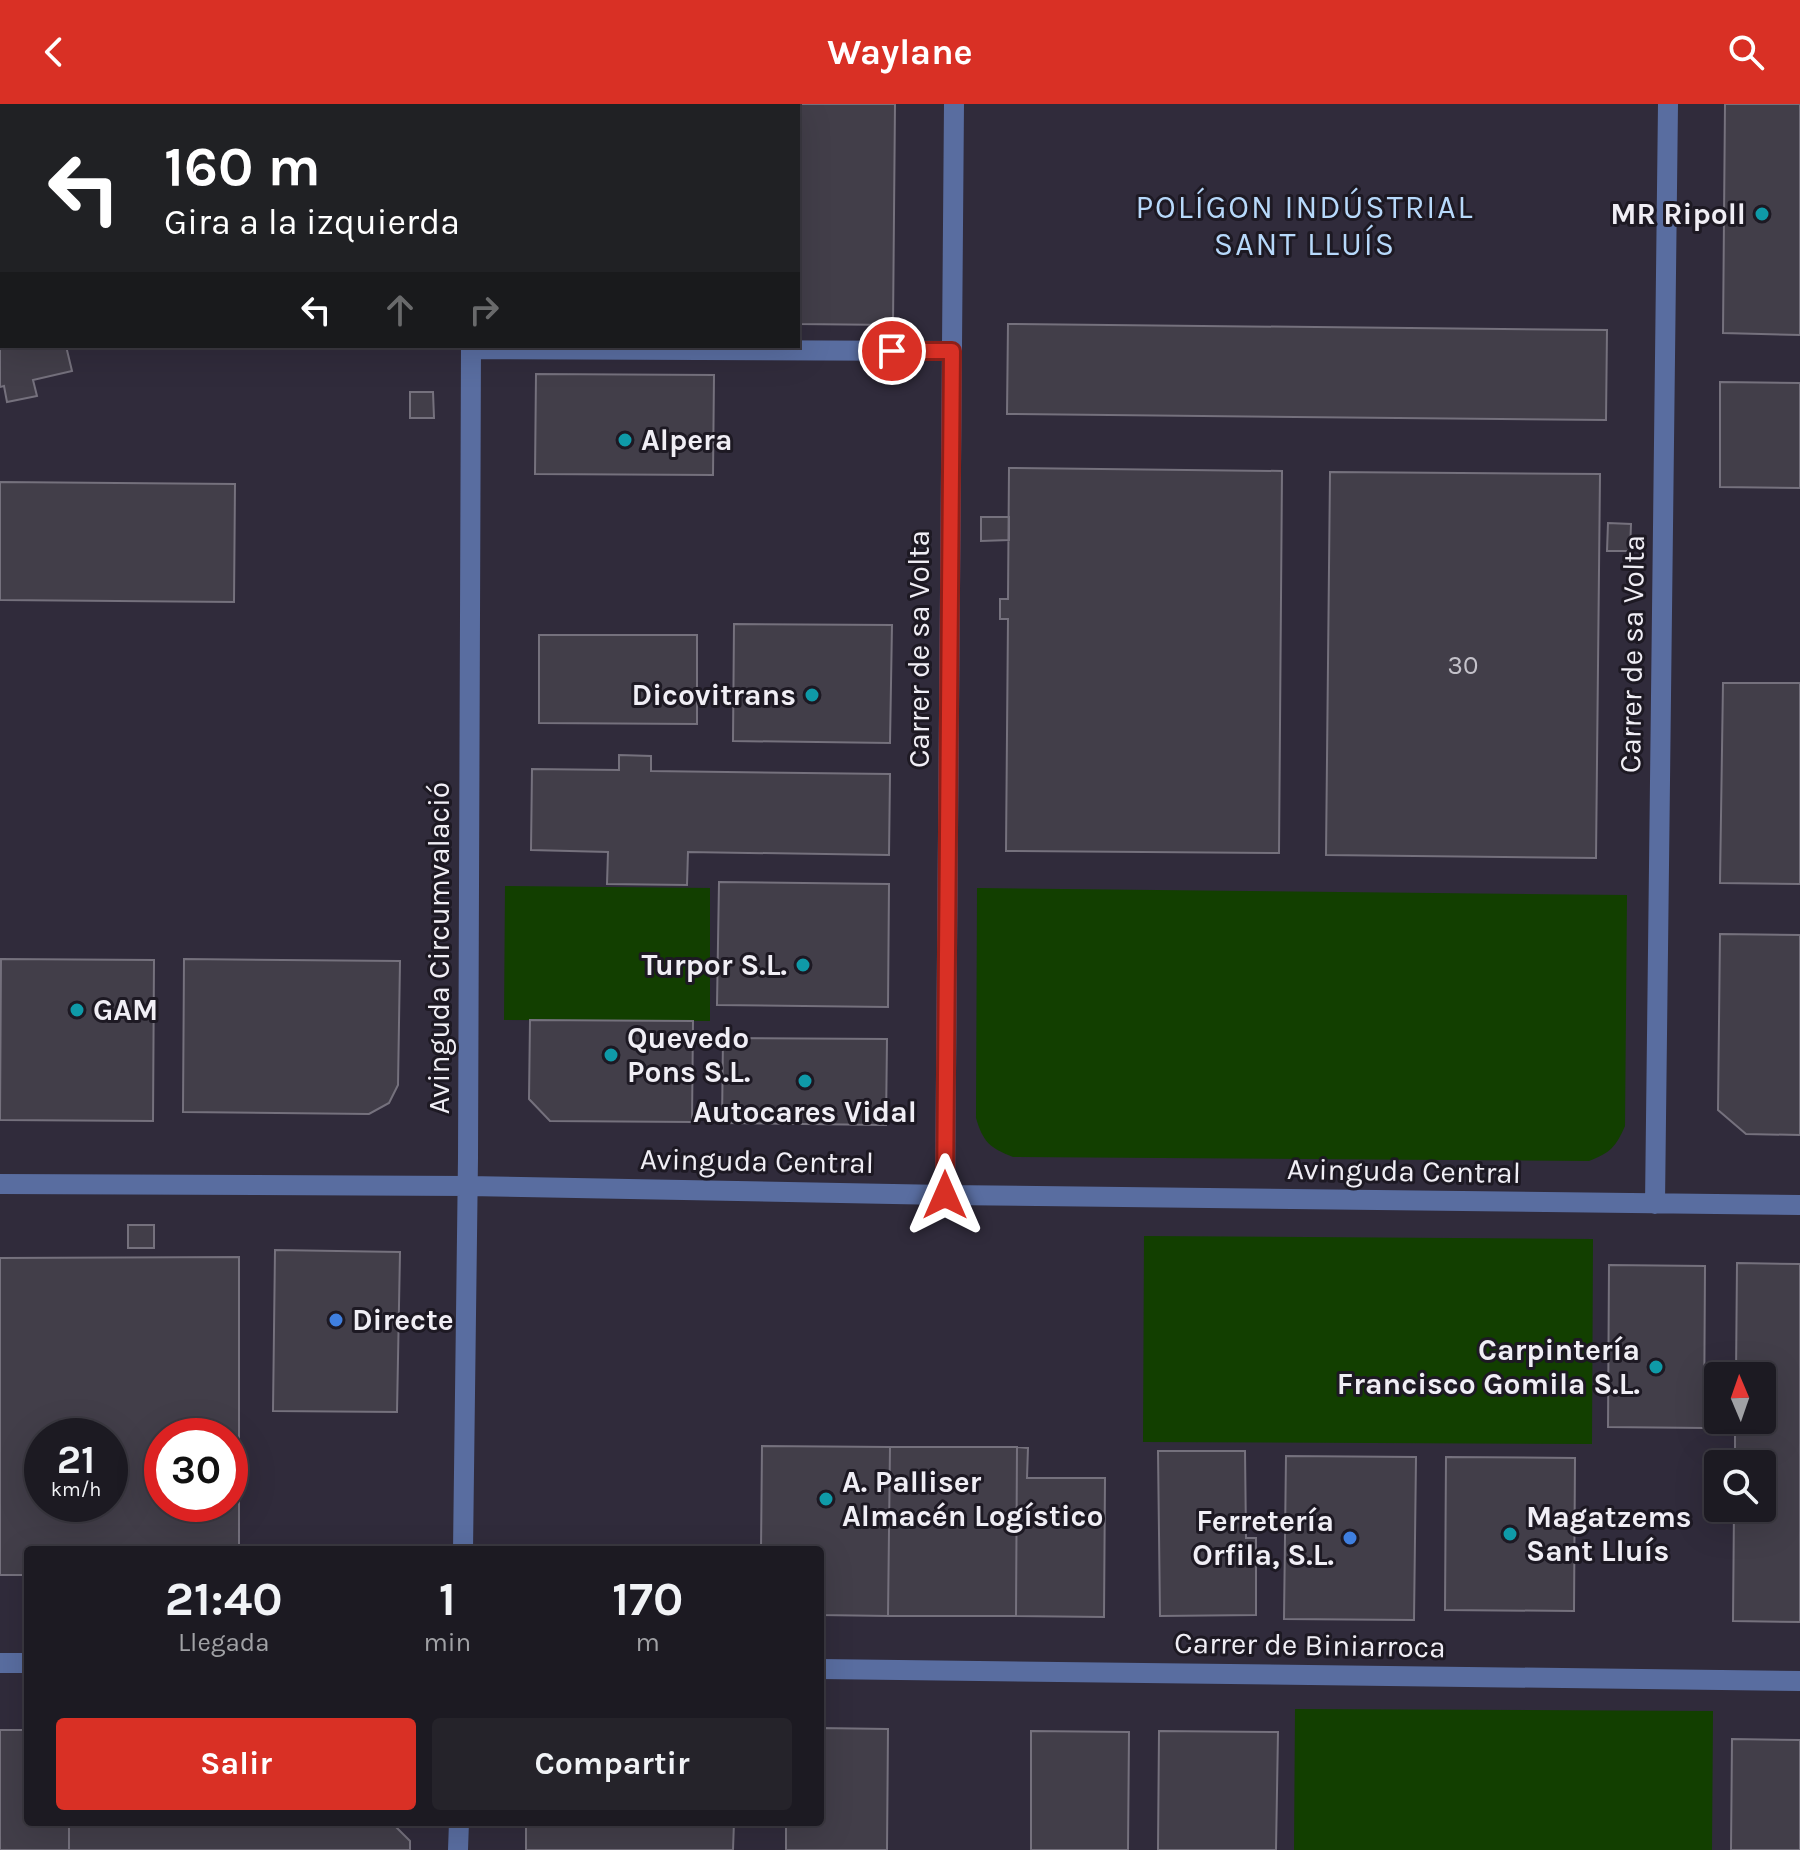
<!DOCTYPE html>
<html lang="es">
<head>
<meta charset="utf-8">
<style>
  :root { --surface:#1c1a22; --page:#25232a; --text:#f1f3f6; --muted:#a0a1a5; --line:#3a3840; --accent:#d93025 }
  body { margin:0; font-family:Karla,sans-serif; background:var(--page); color:var(--text); height:100vh; display:flex; flex-direction:column; font-size:30px; white-space:nowrap }
  * { box-sizing:border-box; margin:0 }
  p { font-size:26px; color:var(--muted) }
  .icon { flex:none; width:44px; height:44px; fill:none; stroke:currentColor; stroke-width:2; stroke-linecap:round; stroke-linejoin:round }
  .map { position:relative; flex:1; overflow:hidden }
  .drawer { position:absolute; left:24px; top:1442px; width:800px; height:280px; display:flex; flex-direction:column; background:var(--surface); border-radius:8px; box-shadow:0 8px 32px #0002,0 0 0 2px var(--line) }
  .drawer>* { flex:none }
  .top-card { position:absolute; left:0px; top:0px; width:800px; height:244px; box-shadow:0 8px 32px #0002,0 0 0 2px var(--line); background:#202124; color:#fff; overflow:hidden }
  .needle { width:52px; rotate:358deg }
  .controls { position:absolute; left:1704px; top:1258px; display:grid; gap:16px }
  .controls a { display:grid; place-items:center; width:72px; height:72px; border-radius:8px; background:var(--surface); box-shadow:0 8px 32px #0002,0 0 0 2px var(--line); font-size:40px }
  .speed { position:absolute; left:24px; top:1314px; display:flex; gap:16px; font-size:40px; font-weight:700; text-align:center }
  .speed>* { display:grid; place-content:center; width:104px; height:104px; border-radius:50%; background:var(--surface); box-shadow:0 8px 32px #0002,0 0 0 2px var(--line); line-height:1 }
  .speed small { font-size:20px; font-weight:400 }
  .speed .limit { border:12px solid #d22; background:#fff; color:#111 }
  .pin { position:absolute; display:grid; place-items:center; width:68px; height:68px; color:#fff; margin:-34px; border:4px solid #fff; border-radius:50%; box-shadow:0 2px 8px #0007 }
  .me { position:absolute; width:88px; margin:-44px; rotate:0deg; stroke-linejoin:round; filter:drop-shadow(0 0 6px #0008) }
  .turn { display:flex; align-items:center; gap:28px; height:168px; padding:0 32px; font-size:36px }
  .turn .icon { width:104px; height:104px; stroke-width:2.5 }
  .turn b { display:block; font-size:56px; line-height:68px }
  .lanes { display:flex; align-items:center; height:76px; padding:0 32px; background:#0003; justify-content:center; gap:40px; direction:ltr }
  .lanes .off { opacity:.35 }
  .eta { display:flex; justify-content:space-evenly; align-items:center; height:136px; text-align:center }
  .eta b { font-size:48px; font-weight:700; line-height:56px }
  .cta { display:flex; gap:16px; margin-top:auto; padding:16px 32px }
  .cta a { flex:1; height:92px; border-radius:8px; background:var(--accent); color:#fff; font-size:32px; font-weight:700; line-height:92px; text-align:center }
  .cta a+a { background:var(--page); color:var(--text) }
  header { display:flex; justify-content:space-between; align-items:center; height:104px; padding:0 32px; background:var(--accent); color:#fff; font-size:36px; font-weight:700 }
  .map>svg:first-child { display:block }
  .built { fill:#302b3b; fill-rule:evenodd }
  .green { fill:#123f00 }
  .building { fill:#423e49; stroke:#75717d; stroke-width:2; fill-rule:evenodd }
  .lines { fill:none; stroke-linecap:round; stroke-linejoin:round }
  .minor { stroke:#596da0; stroke-width:20 }
  .route-casing { stroke:#8d1f18; stroke-width:20 }
  .route { stroke:#d93025; stroke-width:14 }
  .culture-dot { fill:#0f9aa8; stroke:#1d1923; stroke-width:3 }
  .shop-dot { fill:#3f7fe0; stroke:#1d1923; stroke-width:3 }
  .labels { text-anchor:middle; stroke-width:6; stroke-linejoin:round; paint-order:stroke }
  .number-label { font-size:26px; fill:#c4c2ca }
  .poi-label { font-size:30px; font-weight:bold; fill:#f0eef5; stroke:#1d1923; text-anchor:start }
  .street-label { font-size:30px; fill:#f0eef5; stroke:#1d1923 }
  .neighbourhood-label { font-size:32px; letter-spacing:2px; fill:#b7d9fb; stroke:#1d1923 }
</style>
</head>
<body>
<header><svg class="icon" aria-label="back" viewBox="0 0 24 24"><path d="M15 5l-7 7 7 7"/></svg>Waylane<svg class="icon" aria-label="search" viewBox="0 0 24 24"><circle cx="10" cy="10" r="6"/><path d="M15 15l6 6"/></svg></header>
<div class="map">
<svg width="1800" height="1746" viewBox="0 0 1800 1746">
  <rect width="100%" height="100%" fill="#26232d"/>
  <!-- built -->
  <path class="built" d="M0,0H1800V1746H0ZM2,2H798V242H2ZM1718,1272H1762V1316H1718ZM42,1332H110V1400H42ZM162,1332H230V1400H162ZM1718,1360H1762V1404H1718ZM28,1446H820V1718H28Z"/>
  <!-- green -->
  <path class="green" d="M505,782L710,784V917L504,916Z
    M977,784L1627,791L1625,1022C1616,1043 1610,1049 1589,1057L1013,1053C990,1044 983,1038 976,1014Z
    M1144,1132L1593,1135L1592,1340L1143,1338Z
    M1295,1605L1713,1607L1712,1746H1294Z"/>
  <!-- building -->
  <path class="building" d="M733,0H895L893,221L798,220V2H733Z
    M1725,0H1800V231L1723,229Z
    M2,6V242H66L72,267L33,276L37,292L7,298L4,282L0,283V7Z
    M1008,220L1607,226L1606,316L1007,310Z
    M536,270L714,271L713,371L535,370Z
    M1720,278L1800,279V384L1720,383Z
    M410,288H433L434,314H410Z
    M1009,364L1282,367L1279,749L1006,747L1008,515H1000V495H1008Z
    M1330,368L1600,370L1596,754L1326,751Z
    M0,378L235,380L234,498L0,496Z
    M981,413H1009V436L981,437Z
    M1608,419L1631,420L1630,447H1607Z
    M734,520L892,521L890,639L733,637Z
    M539,531H697V620L539,619Z
    M1723,579H1800V780L1720,779Z
    M619,651L651,652V667L890,670L889,751L688,748L687,781L607,780L608,748L531,746L532,665L619,666Z
    M719,778L889,780L888,903L717,901Z
    M1720,830L1800,831V1031L1746,1030L1718,1006Z
    M1,855L154,856L153,1017L0,1016Z
    M184,855L400,857L398,981L389,999L369,1010L183,1008Z
    M530,916L693,917L692,1018L550,1017L529,995Z
    M723,934L887,935L886,1021L722,1019Z
    M128,1121H154V1144H128Z
    M275,1146L400,1148L397,1308L273,1307Z
    M239,1153V1446H28V1471H0V1154ZM42,1332H110V1400H42ZM162,1332H230V1400H162Z
    M1737,1159L1800,1160V1518L1733,1517L1734,1404H1762V1360H1735V1316H1762V1272H1736Z
    M1609,1161L1705,1162L1704,1324L1608,1323Z
    M762,1342L890,1343L888,1512L820,1511V1446H761Z
    M890,1343H1017L1016,1512H888Z
    M1017,1343L1028,1344L1027,1374H1105L1104,1513L1016,1512Z
    M1158,1347H1245L1246,1434H1256V1511L1160,1512Z
    M1286,1352L1416,1353L1414,1516L1284,1515Z
    M1446,1353L1575,1354L1574,1507L1445,1506Z
    M820,1624L888,1625L887,1746H786V1718H820Z
    M0,1626H28V1718H69V1746H0Z
    M1031,1627L1129,1628L1128,1746H1031Z
    M1159,1627L1278,1628L1276,1746H1158Z
    M1732,1635L1800,1636V1746H1731Z
    M69,1718H391L410,1737V1746H69Z
    M526,1718H734L733,1746H526Z"/>
  <g class="lines">
    <!-- minor -->
    <path class="minor" d="M471,2V0
      M471,245L952,247
      M0,1080L468,1082L945,1091L1800,1101
      M945,1091L954,0
      M1655,1100L1668,0
      M463,1446L468,1054L471,242
      M0,1559H28
      M820,1565L1800,1577
      M458,1746L459,1718"/>
  </g>
  <g class="lines">
    <defs>
      <path id="route" d="M892,247H952L945,1091"/>
    </defs>
    <!-- route casing -->
    <use href="#route" class="route-casing"/>
    <!-- route -->
    <use href="#route" class="route"/>
  </g>
  <!-- markers -->
  <g class="culture-dot">
    <circle cx="1762" cy="110" r="8"/>
    <circle cx="625" cy="336" r="8"/>
    <circle cx="812" cy="591" r="8"/>
    <circle cx="803" cy="861" r="8"/>
    <circle cx="77" cy="906" r="8"/>
    <circle cx="611" cy="951" r="8"/>
    <circle cx="805" cy="977" r="8"/>
    <circle cx="1656" cy="1263" r="8"/>
    <circle cx="826" cy="1395" r="8"/>
    <circle cx="1510" cy="1430" r="8"/>
  </g>
  <g class="shop-dot">
    <circle cx="336" cy="1216" r="8"/>
    <circle cx="1350" cy="1434" r="8"/>
  </g>
  <g class="labels">
    <!-- number labels -->
    <g class="number-label">
      <text x="1463" y="570">30</text>
    </g>
    <!-- poi labels -->
    <g class="poi-label">
      <text x="1746" y="120" text-anchor="end">MR Ripoll</text>
      <text x="641" y="346">Alpera</text>
      <text x="796" y="601" text-anchor="end">Dicovitrans</text>
      <text x="787" y="871" text-anchor="end">Turpor S.L.</text>
      <text x="93" y="916">GAM</text>
      <text x="627" y="944">Quevedo<tspan x="627" dy="34">Pons S.L.</tspan></text>
      <text x="805" y="1018" text-anchor="middle">Autocares Vidal</text>
      <text x="352" y="1226">Directe</text>
      <text x="1640" y="1256" text-anchor="end">Carpintería<tspan x="1640" dy="34">Francisco Gomila S.L.</tspan></text>
      <text x="842" y="1388">A. Palliser<tspan x="842" dy="34">Almacén Logístico</tspan></text>
      <text x="1526" y="1423">Magatzems<tspan x="1526" dy="34">Sant Lluís</tspan></text>
      <text x="1334" y="1427" text-anchor="end">Ferretería<tspan x="1334" dy="34">Orfila, S.L.</tspan></text>
    </g>
    <!-- street labels -->
    <g class="street-label">
      <text transform="translate(919 545) rotate(-90)" y="10">Carrer de sa Volta</text>
      <text transform="translate(1632 550) rotate(-89)" y="10">Carrer de sa Volta</text>
      <text transform="translate(439 844) rotate(-90)" y="10">Avinguda Circumvalació</text>
      <text transform="translate(757 1057) rotate(1)" y="10">Avinguda Central</text>
      <text transform="translate(1404 1067) rotate(1)" y="10">Avinguda Central</text>
      <text transform="translate(1310 1541) rotate(1)" y="10">Carrer de Biniarroca</text>
    </g>
    <!-- neighbourhood labels -->
    <g class="neighbourhood-label">
      <text x="1305" y="114">POLÍGON INDÚSTRIAL<tspan x="1305" dy="37">SANT LLUÍS</tspan></text>
    </g>
  </g>
</svg>
<div class="controls">
<a><svg class="needle" viewBox="-14 -14 28 28"><path d="M0-13l5 13h-10z" fill="#e53935"/><path d="M0 13l5-13h-10z" fill="#a0a1a5"/></svg></a>
<a><svg class="icon" aria-label="search" viewBox="0 0 24 24"><circle cx="10" cy="10" r="6"/><path d="M15 15l6 6"/></svg></a>
</div>
<div class="speed"><div>21<small>km/h</small></div><div class="limit">30</div></div>
<div class="pin" style="left:892px;top:247px;background:#d93025"><svg class="icon" aria-label="arrive" viewBox="0 0 24 24"><path d="M6 21V4h12l-3 4 3 4H6"/></svg></div>
<svg class="me" style="left:945px;top:1091px" viewBox="-20 -20 40 40"><path d="M0-17L14 15 0 8-14 15z" fill="#d93025" stroke="#fff" stroke-width="4"/></svg>
<div class="top-card">
<div class="turn"><svg class="icon" aria-label="left" viewBox="0 0 24 24"><path d="M17 20v-9H6M10 6l-5 5 5 5"/></svg><div><b>160 m</b>Gira a la izquierda</div></div>
<div class="lanes"><svg class="icon" aria-label="left" viewBox="0 0 24 24"><path d="M17 20v-9H6M10 6l-5 5 5 5"/></svg><svg class="icon off" aria-label="ahead" viewBox="0 0 24 24"><path d="M12 20V5M6 11l6-6 6 6"/></svg><svg class="icon off" aria-label="right" viewBox="0 0 24 24"><path d="M7 20v-9h11M14 6l5 5-5 5"/></svg></div>
</div>
<section class="drawer">
<div class="eta">
<div><b>21:40</b><p>Llegada</p></div>
<div><b>1</b><p>min</p></div>
<div><b>170</b><p>m</p></div>
</div>
<div class="cta"><a>Salir</a><a>Compartir</a></div>
</section>
</div>
</body>
</html>
